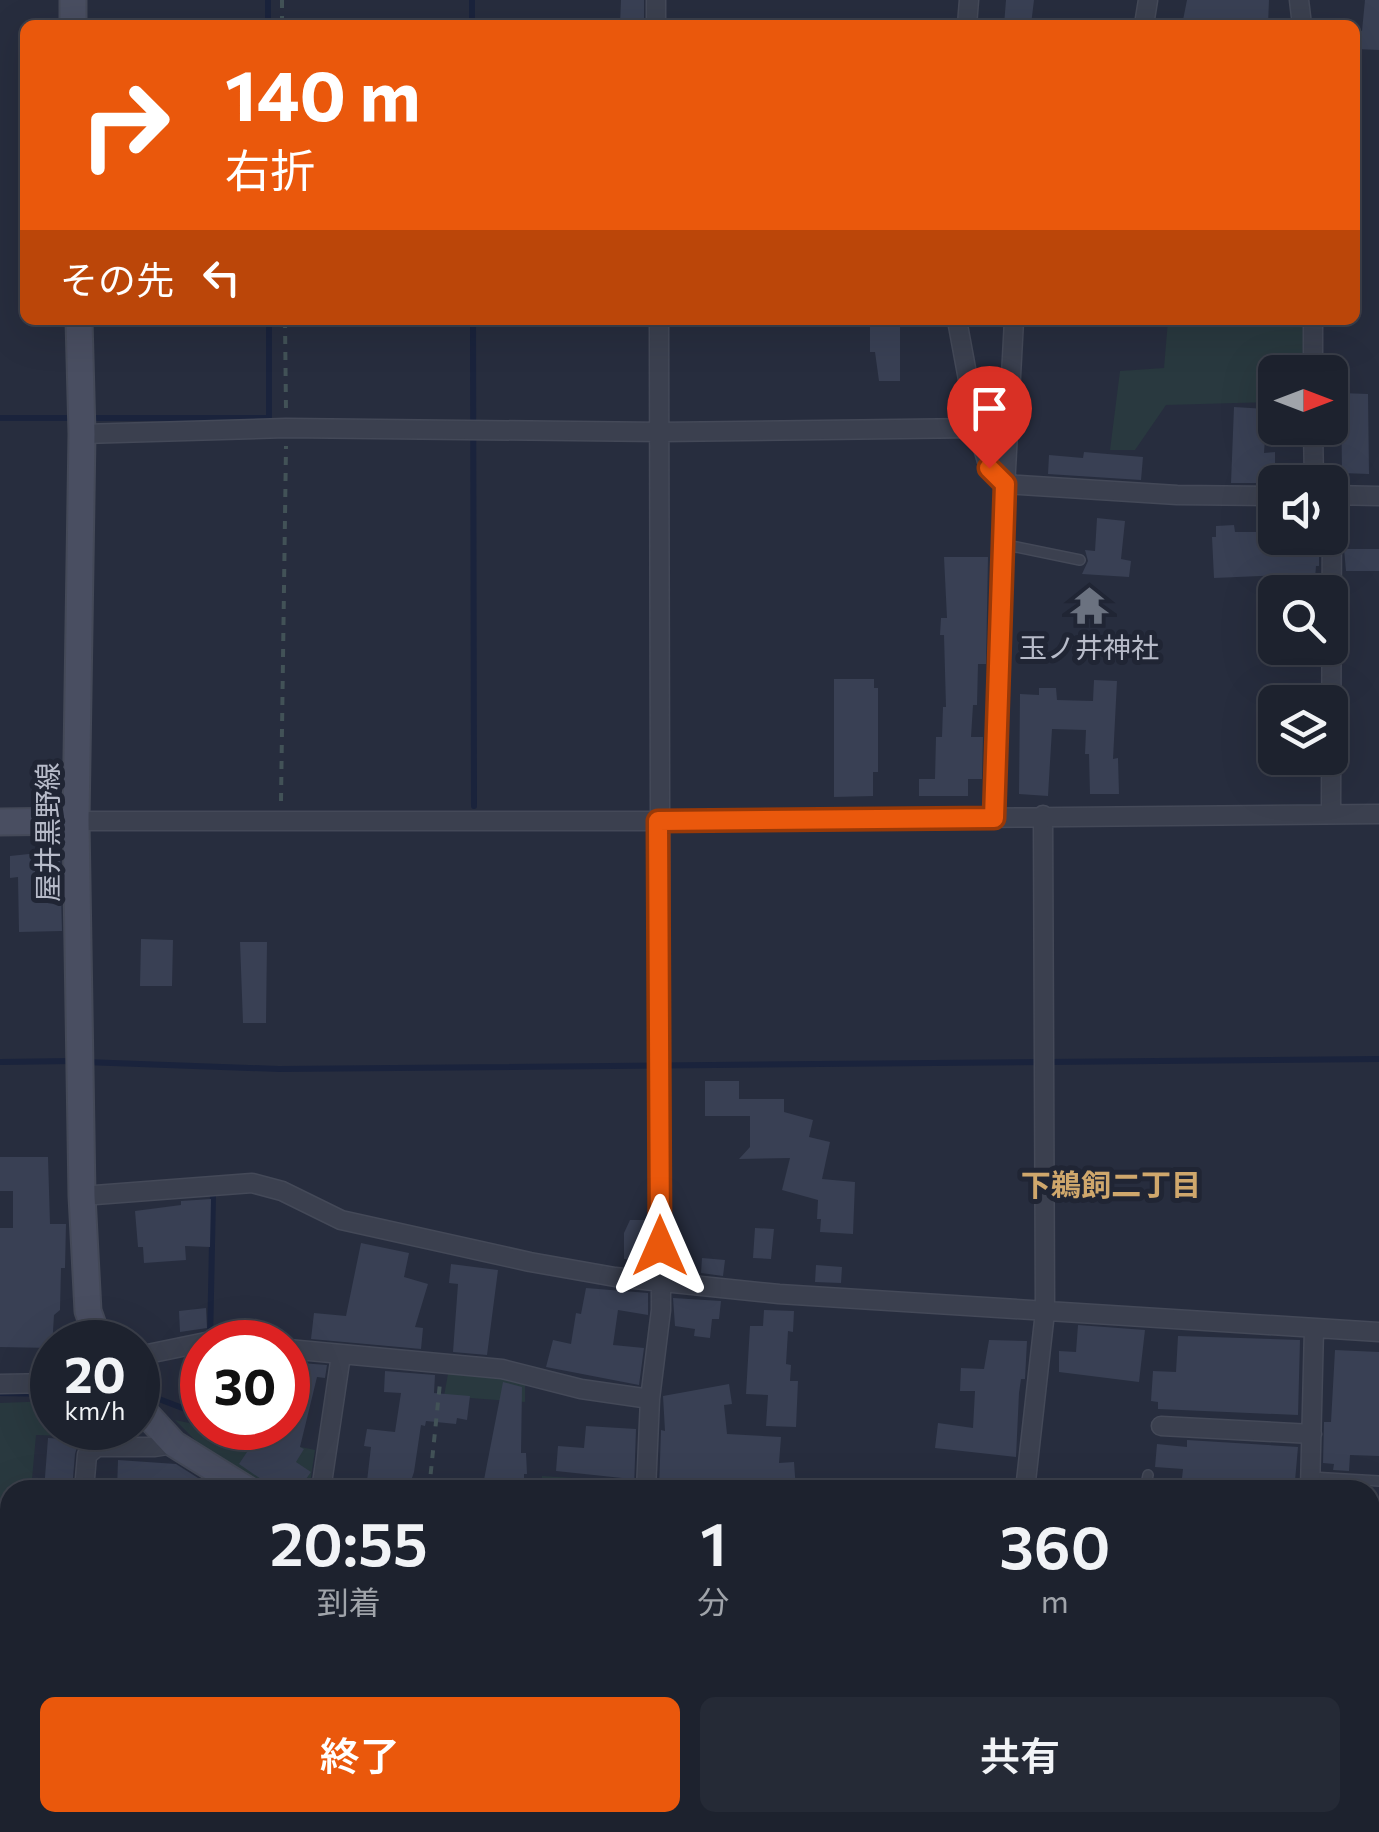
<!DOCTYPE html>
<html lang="ja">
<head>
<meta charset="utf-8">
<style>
  :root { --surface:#1d222e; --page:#252a36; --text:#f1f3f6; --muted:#a0a4aa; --line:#3b3f4a; --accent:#ea580c }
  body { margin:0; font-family:Commissioner,"Noto Sans JP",sans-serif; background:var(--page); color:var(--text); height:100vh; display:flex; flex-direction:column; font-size:38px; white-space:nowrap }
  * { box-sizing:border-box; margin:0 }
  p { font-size:32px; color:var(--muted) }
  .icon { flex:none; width:55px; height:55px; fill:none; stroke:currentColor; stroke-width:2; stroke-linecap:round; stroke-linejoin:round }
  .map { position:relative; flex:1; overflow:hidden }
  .side { position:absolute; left:0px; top:1480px; width:1380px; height:352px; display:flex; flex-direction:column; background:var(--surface); border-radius:30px 30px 0 0; box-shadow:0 10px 40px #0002,0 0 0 2px var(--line) }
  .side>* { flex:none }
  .top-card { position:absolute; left:20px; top:20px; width:1340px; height:305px; border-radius:15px; box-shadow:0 10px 40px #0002,0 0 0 2px var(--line); background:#ea580c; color:#fff; overflow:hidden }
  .needle { width:65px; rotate:90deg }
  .buttons { position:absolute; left:1258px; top:355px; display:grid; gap:20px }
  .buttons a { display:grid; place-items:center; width:90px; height:90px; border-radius:15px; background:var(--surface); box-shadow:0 10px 40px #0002,0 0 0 2px var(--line); font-size:50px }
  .speed { position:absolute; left:30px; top:1320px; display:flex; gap:20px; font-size:50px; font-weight:700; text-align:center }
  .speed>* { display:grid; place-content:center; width:130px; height:130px; border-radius:50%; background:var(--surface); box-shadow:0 10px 40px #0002,0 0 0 2px var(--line); line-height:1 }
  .speed small { font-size:25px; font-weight:400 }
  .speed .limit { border:15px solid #d22; background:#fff; color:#111 }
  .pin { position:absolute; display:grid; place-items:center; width:85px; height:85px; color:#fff; margin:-102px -42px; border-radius:50% 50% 50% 0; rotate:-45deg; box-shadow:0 0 10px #0007 }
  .pin .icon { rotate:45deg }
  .me { position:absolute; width:110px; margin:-55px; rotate:0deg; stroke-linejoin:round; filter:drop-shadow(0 0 8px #0008) }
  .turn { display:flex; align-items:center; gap:35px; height:210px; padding:0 40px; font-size:45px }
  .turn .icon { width:130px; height:130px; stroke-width:2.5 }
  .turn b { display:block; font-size:70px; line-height:85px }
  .then { display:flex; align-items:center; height:95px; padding:0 40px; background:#0003; gap:20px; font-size:38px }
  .eta { display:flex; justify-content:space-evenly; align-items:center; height:170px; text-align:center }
  .eta b { font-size:60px; font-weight:600; line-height:70px }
  .button { display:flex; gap:20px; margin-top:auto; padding:20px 40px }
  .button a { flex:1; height:115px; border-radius:15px; background:var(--accent); color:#fff; font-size:40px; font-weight:600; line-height:115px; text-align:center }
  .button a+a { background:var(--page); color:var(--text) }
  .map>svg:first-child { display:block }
  .green { fill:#29393f }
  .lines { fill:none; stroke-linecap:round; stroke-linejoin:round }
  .stream { stroke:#1a233c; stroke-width:6 }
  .building { fill:#394054 }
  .lane-casing { stroke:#444958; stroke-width:12 }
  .street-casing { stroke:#444958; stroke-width:21 }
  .secondary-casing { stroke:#444958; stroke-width:29 }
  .path { stroke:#425257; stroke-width:4; stroke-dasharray:8 8; stroke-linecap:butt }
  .lane { stroke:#3b404f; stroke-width:9 }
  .street { stroke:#3b404f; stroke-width:18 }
  .secondary { stroke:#494e61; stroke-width:25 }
  .route-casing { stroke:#983908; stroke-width:25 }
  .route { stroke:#ea580c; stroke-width:18 }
  .labels { text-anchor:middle; stroke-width:10; stroke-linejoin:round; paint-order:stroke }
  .poi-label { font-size:28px; fill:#b7bbc9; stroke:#202534 }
  .street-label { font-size:28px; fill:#b7bbc9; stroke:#202534 }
  .neighbourhood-label { font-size:30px; font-weight:bold; fill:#cfa76c; stroke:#202534 }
</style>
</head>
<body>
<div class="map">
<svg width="1379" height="1832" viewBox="0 0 1379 1832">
  <rect width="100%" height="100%" fill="#272d3e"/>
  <!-- green -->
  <path class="green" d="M1168,320H1304L1302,372H1275V402L1166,405L1135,450H1110L1120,371L1164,368Z
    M454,1371L525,1379V1402L444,1396L448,1374Z
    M52,1401V1428H111L106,1437L36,1435L31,1490H10V1750L0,1785V1403Z
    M175,1420L315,1450L309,1490H268L207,1452Z
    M542,1476L616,1481L615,1490H541Z
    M1137,1823V1822L1223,1823L1222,1832H1135Z"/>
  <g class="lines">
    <!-- stream -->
    <path class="stream" d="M268,0V25
      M472,0V25
      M473,320L474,806
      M0,418H72
      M95,418H269V320
      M0,1062L73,1061
      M85,1062L279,1069L1379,1059
      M210,1342L213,1195
      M0,1393L52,1394
      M138,1395L151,1396L193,1412L202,1374
      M155,1832L156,1822
      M1142,1832L1144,1822"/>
  </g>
  <!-- building -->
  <path class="building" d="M621,0H644V25H620Z
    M1006,0H1034L1031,25H1004Z
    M1187,0H1269L1268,25H1182Z
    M1365,0H1379V50L1355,49V31H1362Z
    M870,320H900V381H879L875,352H870Z
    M1341,393L1368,394L1369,474L1342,473Z
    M1234,407L1267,409L1264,453L1275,452V483H1231Z
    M1084,452L1143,457L1141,480L1048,474L1049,455L1083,458Z
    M1097,518L1125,521L1121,559L1131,561L1129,577L1082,574L1088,561L1085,550L1095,551Z
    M1234,525L1235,532H1256V538H1319V566H1316L1315,579L1282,575L1214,578L1212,537H1216V526Z
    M1344,549H1379V571H1346Z
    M944,557H988L986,664H978L977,705H973L971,737H983L982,779H968V796H919V779H935L936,737H942L943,707H946L944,635H940L941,618H947Z
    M834,679H874V688H878V772H873V796L834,797Z
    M1094,680L1117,681L1113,759L1118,758L1119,794H1090L1089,754H1085L1086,730L1052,729L1048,796L1019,794L1020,694L1039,695V688H1056L1057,700L1093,701Z
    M48,852V860H60L62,931L19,932L18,877L10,878V856Z
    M141,939L173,940L172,986H140Z
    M240,942H267L266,1023H243Z
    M705,1081H739V1099H784V1112L813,1120L809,1137L830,1142L822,1179L855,1182L853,1234L820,1232L821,1219H817L818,1200L782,1190L790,1158L739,1159L750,1147V1116H705Z
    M0,1157H48L50,1224H66L65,1268H61L60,1310L54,1315L52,1348L0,1347V1228H13V1191H0Z
    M211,1199L210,1247L185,1246L186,1260L144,1263L143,1247H138L135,1211L181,1205V1201Z
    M630,1220H648V1249H645V1259H624V1233Z
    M755,1228L774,1229L771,1259L753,1258Z
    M361,1243L409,1253L404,1277L428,1284L415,1327L423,1328L421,1349L311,1339L314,1313L346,1316Z
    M702,1258L725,1260L723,1276L701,1273Z
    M451,1264L498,1270L487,1355L453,1352L458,1284L449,1283Z
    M816,1265L842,1267L841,1283L815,1282Z
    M586,1288L648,1293V1315L618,1310L613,1345L644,1348L639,1385L546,1367L553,1340L571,1344L576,1313L581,1314Z
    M673,1298L721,1301L719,1319H712L710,1338L694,1336L695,1329L675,1326Z
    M206,1308L207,1328L180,1332L179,1311Z
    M764,1310L794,1311L793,1332L788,1331L786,1364L791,1365L790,1381H798L796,1427L766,1426L768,1395L746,1394L750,1326H763Z
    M1078,1325L1145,1330L1139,1382L1059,1372V1351L1076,1352Z
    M1178,1336L1300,1340L1298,1415L1158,1409V1402L1151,1401L1153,1371L1176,1372Z
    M989,1340L1027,1341L1025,1379H1021L1019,1393L1016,1457L935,1448L938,1423L973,1428L975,1391H960L961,1368L984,1369Z
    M1335,1350L1379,1352V1456L1350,1455L1349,1471L1333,1470L1334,1464L1323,1463L1324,1422H1331Z
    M288,1362L327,1365L325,1378L317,1377L300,1447L304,1449L296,1462L311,1472L298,1490H277L239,1464L263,1428H288Z
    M385,1371L435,1375L434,1393L470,1396L467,1420L457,1418L456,1424L426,1421L425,1426L421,1425L414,1472L410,1484L405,1485L367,1481L371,1447L364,1446L367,1429L395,1432L401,1393L384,1392Z
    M503,1382L522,1387L521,1453H526L527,1474H524V1490H482Z
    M729,1384L732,1404L724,1405L727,1434L781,1437L779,1463L794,1462L796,1490H659L661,1430L665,1431L663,1396Z
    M586,1426L636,1429L634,1489H620L622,1478L556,1471L558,1446L584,1448Z
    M48,1438L79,1440L75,1454L72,1490H44Z
    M1187,1440L1298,1447L1295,1481L1282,1480L1281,1490H1195L1196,1480L1182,1478L1183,1469L1155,1467L1157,1444L1187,1447Z
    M118,1460L176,1464L217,1490H117Z"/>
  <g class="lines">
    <defs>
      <path id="lane" d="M1002,544L1080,560
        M1311,1477L1379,1481
        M1145,1490L1148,1475"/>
      <path id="street" d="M656,0V25
        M1299,0L1302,25
        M967,25L969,0
        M1144,25L1148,0
        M957,320L977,428L989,468L1005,484L1177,495L1275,496
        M1313,320V372
        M1313,428L1314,482
        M82,434L286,428L661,432L977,428
        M1330,495L1379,496
        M1331,814L1332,495
        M993,818L1002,544L1014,320
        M76,821H658L1379,814
        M82,1196L252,1183L282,1191L341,1220L530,1262L615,1277L779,1294L1379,1332
        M288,1349L502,1369L581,1389L650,1399
        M138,1356L206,1342
        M0,1384L52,1383
        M1161,1426L1312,1434
        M84,1490L87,1455L97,1447H155L174,1444
        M321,1490L341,1355
        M646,1490L650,1399L661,1310L659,320
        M1025,1490L1045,1312L1043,815
        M1310,1490L1314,1328
        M1370,1659H1379
        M50,1832L51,1822
        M602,1832L603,1822
        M984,1832L985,1822
        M1378,1832L1379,1829"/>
      <path id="secondary" d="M73,0V25
        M79,320L82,434L76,821L82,1196L88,1311L99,1342
        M0,822L76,821
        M138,1405L174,1444L248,1490
        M278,1832L279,1822"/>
    </defs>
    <!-- lane casing -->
    <use href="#lane" class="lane-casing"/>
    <!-- street casing -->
    <use href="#street" class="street-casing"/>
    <!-- secondary casing -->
    <use href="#secondary" class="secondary-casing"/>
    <!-- path -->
    <path class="path" d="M282,0V25
      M285,320L286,411
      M281,801L286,446
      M429,1490L440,1383
      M1370,1752H1379
      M398,1822L399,1832
      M1218,1832L1220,1822"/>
    <!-- lane -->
    <use href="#lane" class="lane"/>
    <!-- street -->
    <use href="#street" class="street"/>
    <!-- secondary -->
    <use href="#secondary" class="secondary"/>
  </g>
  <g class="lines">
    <defs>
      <path id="route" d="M660,1246L658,821L994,818L1005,484L989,468"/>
    </defs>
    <!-- route casing -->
    <use href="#route" class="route-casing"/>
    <!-- route -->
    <use href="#route" class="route"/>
  </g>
  <!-- icons -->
  <defs>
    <symbol id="temple-bare" viewBox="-9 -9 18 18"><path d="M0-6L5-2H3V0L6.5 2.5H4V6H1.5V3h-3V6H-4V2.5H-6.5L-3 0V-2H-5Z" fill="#6b7280" stroke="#202534" stroke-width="2.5" paint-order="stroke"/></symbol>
  </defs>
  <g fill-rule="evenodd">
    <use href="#temple-bare" x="1062" y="578" width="55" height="55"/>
  </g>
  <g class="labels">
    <!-- poi labels -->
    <g class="poi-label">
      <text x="1089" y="658">玉ノ井神社</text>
    </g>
    <!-- street labels -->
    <g class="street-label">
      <text transform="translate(48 832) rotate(-90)" y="10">屋井黒野線</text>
    </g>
    <!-- neighbourhood labels -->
    <g class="neighbourhood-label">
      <text x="1111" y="1196">下鵜飼二丁目</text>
    </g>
  </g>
</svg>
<div class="buttons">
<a><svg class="needle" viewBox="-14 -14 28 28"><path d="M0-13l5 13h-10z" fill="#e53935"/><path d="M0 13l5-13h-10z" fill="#a0a4aa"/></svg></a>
<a><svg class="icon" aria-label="sound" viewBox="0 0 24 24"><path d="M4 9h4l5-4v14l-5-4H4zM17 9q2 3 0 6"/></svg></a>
<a><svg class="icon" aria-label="search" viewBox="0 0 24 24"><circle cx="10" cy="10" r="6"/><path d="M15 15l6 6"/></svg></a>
<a><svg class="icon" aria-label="layers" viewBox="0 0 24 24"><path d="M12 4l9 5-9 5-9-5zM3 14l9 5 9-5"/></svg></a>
</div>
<div class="speed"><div>20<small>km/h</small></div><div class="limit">30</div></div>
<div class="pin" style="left:989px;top:468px;background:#d93025"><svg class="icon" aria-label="arrive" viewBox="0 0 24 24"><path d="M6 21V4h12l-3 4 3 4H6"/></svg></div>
<svg class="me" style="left:660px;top:1246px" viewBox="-20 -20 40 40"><path d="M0-17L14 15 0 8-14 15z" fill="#ea580c" stroke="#fff" stroke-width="4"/></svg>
<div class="top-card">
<div class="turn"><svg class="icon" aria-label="right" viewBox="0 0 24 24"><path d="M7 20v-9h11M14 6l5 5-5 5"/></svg><div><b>140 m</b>右折</div></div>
<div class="then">その先<svg class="icon" aria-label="left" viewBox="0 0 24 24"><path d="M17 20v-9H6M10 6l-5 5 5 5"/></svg></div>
</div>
<section class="side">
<div class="eta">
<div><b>20:55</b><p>到着</p></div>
<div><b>1</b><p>分</p></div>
<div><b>360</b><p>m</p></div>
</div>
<div class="button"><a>終了</a><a>共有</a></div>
</section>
</div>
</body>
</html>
